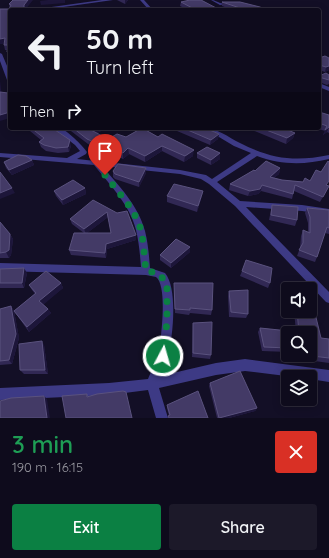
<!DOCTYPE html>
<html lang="en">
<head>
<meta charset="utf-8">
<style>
  :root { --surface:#0e0b1c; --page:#1c1929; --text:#f1f3f6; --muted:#9b9ba3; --line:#2e2b3b; --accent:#0b8043 }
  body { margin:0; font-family:Quicksand,sans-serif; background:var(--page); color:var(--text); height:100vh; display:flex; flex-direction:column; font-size:15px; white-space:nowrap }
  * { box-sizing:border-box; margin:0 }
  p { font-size:13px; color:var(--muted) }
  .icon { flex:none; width:22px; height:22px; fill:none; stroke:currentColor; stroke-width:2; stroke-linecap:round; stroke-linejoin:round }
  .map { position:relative; height:418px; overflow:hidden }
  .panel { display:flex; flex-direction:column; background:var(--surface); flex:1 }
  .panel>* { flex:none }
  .guide { position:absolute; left:8px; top:8px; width:313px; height:122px; border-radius:4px; box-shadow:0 2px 10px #0003,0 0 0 1px var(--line); background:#0e0b1c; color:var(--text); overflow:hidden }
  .tools { position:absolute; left:281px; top:282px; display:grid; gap:8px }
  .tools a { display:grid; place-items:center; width:36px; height:36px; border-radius:4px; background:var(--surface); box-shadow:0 2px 10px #0003,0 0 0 1px var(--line); font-size:20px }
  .pin { position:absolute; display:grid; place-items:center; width:34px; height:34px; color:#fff; margin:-41px -17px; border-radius:50% 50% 50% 0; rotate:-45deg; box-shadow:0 0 4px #0007 }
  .pin .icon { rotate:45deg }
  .me { position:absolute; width:44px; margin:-22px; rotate:6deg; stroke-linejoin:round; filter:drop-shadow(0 0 3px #0008) }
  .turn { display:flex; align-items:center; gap:14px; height:84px; padding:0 12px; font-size:18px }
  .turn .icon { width:52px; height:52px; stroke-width:2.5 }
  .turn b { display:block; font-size:28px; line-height:34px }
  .then { display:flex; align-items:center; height:38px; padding:0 12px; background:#0003; gap:8px; font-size:15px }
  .round { display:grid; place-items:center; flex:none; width:42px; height:42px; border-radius:4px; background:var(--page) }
  .headline { display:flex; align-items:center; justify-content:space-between; height:68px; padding:0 12px }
  h1 { font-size:24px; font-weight:600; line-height:30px; color:#1e9e55 }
  .cta { display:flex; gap:8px; margin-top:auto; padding:8px 12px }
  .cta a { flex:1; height:46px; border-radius:4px; background:var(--accent); color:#fff; font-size:16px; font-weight:600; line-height:46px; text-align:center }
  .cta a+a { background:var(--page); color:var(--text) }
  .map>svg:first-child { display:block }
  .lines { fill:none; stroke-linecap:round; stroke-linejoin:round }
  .street { fill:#3d3a85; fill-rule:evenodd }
  .wall { fill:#312854; fill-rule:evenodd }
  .shaded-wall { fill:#1d163a }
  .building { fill:#433a66; stroke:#5a527e }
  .route { stroke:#0b8043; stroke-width:7; stroke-dasharray:0 12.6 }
</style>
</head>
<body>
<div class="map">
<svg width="329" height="418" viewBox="0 0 329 418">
  <rect width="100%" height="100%" fill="#130f26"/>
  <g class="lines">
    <!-- street -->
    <path class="street" d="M102,0H113L42,10H30Z
      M140,0H144L153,10H149Z
      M211,0C215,0 217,2 220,3C225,4 229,1 233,3L220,5Z
      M0,53L2,54L10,73V82L7,80L0,61Z
      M319,83L329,87V91L319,87Z
      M53,128C55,128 57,127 60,128C67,130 83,146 87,152L86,154L77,159L180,170L206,175L212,179L251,153L234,146L204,128C217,128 228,137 240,143C272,159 295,162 329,155V159C304,165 281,165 257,156L217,182L240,201L302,205L329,209V215L302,211L246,207L329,292V303L326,302L235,206L209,184L201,179L180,174L102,166C119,186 138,205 145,231C148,243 149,255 150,268L165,273C178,288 173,337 168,356C167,363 163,370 160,376L216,363L245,359L329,370V382L310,379V377H294L245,371L216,375L159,388L168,418H156L148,390L109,395L0,400V388L109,383L148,379C151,371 156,364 158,356C161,341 168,286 156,277L146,275L0,271V263L141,267C140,255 139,242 136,230C130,205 110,185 94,165L0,157V153L67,158L80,151L75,145Z"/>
  </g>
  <!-- wall -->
  <path class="wall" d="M117,0H128L125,4Z
    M181,2L220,10H188L180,6Z
    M222,2L266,10H233L222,6Z
    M9,4L25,9V10H10V56H9L8,50H5L4,45V43L0,44V9H9L10,8Z
    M319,58H329V70L325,72L319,70Z
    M329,75V84L327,85L319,82V76Z
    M319,112L329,115V133L327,132L323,135L325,131L316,128H319Z
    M29,128H52L71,146L69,152L58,153L46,151L41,147L39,142L41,140L30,131Z
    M67,128H103V130L97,133L108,139L126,137L142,128L193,156L184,162L162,151L145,162L129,154L123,159L113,154L112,155L88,144Z
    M170,128H205L219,134L218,139L210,145Z
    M252,128H283L295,133L293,138L286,144L252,130Z
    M197,153H220V159L211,165L197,158Z
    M32,160L34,165L12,175L6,168L4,162Z
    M146,168V173L139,187L115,179L113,177V171Z
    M280,168L279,174L274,178L282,180L303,182L310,181L329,186L320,202L294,191L292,199L261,191L258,194L248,196L229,190L230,184L255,171Z
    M85,188L86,194L63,205L56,196L54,191Z
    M203,191L202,196L197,212L167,202V196Z
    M272,205L297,220L295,226L269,220Z
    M307,208L329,210V234L325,233L317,257L315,262L297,256L300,248L301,236L303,230L308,232V223L305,213Z
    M117,213L136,240L107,249L106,258L71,255L69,250L84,233L72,224L70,219ZM108,217L111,233H87Z
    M0,222L10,234L13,239L11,255L9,258H0Z
    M190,252L171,268L160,260V255Z
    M0,269L27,273L24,288H0Z
    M242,271L270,283L268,288L240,276Z
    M61,283L63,288L43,304L48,309L51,313L29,332L14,311L35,294L32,290L29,285Z
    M174,288L212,310L211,315L190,313L189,315L175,313Z
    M229,291L248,314L246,318L229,317L228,296Z
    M11,306L14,311L19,338L12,364L0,365V309Z
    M294,311H310L321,338L329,339V363L300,359L299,355H310L288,333V352L262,351L258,332L260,328L296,332Z
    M193,323L211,355L210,359L192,357Z
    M44,345L48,374H24L20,370Z
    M210,383L257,408L255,411L229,418H217L209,386Z
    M167,405L208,418H168L169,416L167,408Z"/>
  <!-- shaded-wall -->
  <path class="shaded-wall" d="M28,0H33L25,10H24V5Z
    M48,0H65V3L41,5L40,1Z
    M125,0H128L125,4Z
    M5,38L7,43L0,44V39Z
    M10,51V56H9L7,52Z
    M329,66V70L325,72L326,67Z
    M0,81L2,97L0,92Z
    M10,112V118L0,121V115Z
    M329,127L327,132L323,135L325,130Z
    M95,128H103V130L92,135L91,130Z
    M295,133L293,138L286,144L287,138Z
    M219,134L218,139L210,145L211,140Z
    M70,140L71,146L69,152L68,147Z
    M162,146V151L145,162V156Z
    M128,148L129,154L123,159V153Z
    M113,149V154L112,155L111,150Z
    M194,150L193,156L184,162L185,156Z
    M220,153V159L211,165V160Z
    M32,160L34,165L12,175L9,170Z
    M146,168V173L139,187V182Z
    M280,168L279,174L269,182L270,177Z
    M262,185L261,191L258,194L248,196L250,191Z
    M12,188L15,193L0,199V193Z
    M85,188L86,194L63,205L62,200Z
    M203,191L202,196L197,212L198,206Z
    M107,212L108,217L86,234L84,229Z
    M10,234L13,239L11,255L9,258L6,252Z
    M136,235V240L107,249L106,258L105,253L106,244Z
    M190,247V252L171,268V263Z
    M24,268L27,273L24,288L22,283Z
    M61,283L63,288L42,306L39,301Z
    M11,306L14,311L19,338L12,364L9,360Z
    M48,309L51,313L29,332L27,327Z
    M42,341L44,345L48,374L45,370Z
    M44,396L47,399L50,418H47Z
    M257,408L255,411L229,418H219Z"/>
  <!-- building -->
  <path class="building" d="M13,0H28L24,5V10H10V51L7,52L8,45H4L5,38L0,39V9H9L11,5L9,4Z
    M190,0H201L220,10H196L181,2Z
    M222,2H240L260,7L266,10H246Z
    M325,56L329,58V66L326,67L319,65V58Z
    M326,73L329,75V80L319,77V76Z
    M0,92L8,93L10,95V112L0,115Z
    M319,112L329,115V127L325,130L327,126L319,123V122L321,121L319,120Z
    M31,128H52L70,140L68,147L56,148L44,145L39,142L44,138Z
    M73,128H95L91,130L108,139L117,134L126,137L142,128L158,137L162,134L194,150L185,156L162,146L145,156L128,148L123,153L113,149L111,150L87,139Z
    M183,128H205L219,134L211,140Z
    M261,128H283L295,133L287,138Z
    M207,147L220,153L211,160L197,153Z
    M18,155L26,156L32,160L9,170L4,162Z
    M266,161L280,168L270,177L282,180L303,182L305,178L310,181L316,170L321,172L328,161L329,162V181L326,185L329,186L323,197L295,185L293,194L262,185L260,189L250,191L230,184L254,170L255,171Z
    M118,164L146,168L139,182L115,174L113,171Z
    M0,172L12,188L0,193Z
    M73,180L85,188L62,200L54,191Z
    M174,184L203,191L198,206L167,196Z
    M93,200L117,213L127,211L136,235L106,244L105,253L69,250L74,233H111L107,212L84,229L70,219Z
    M272,205L298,207L297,220L271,215Z
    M307,208L329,210V228L327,227L317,257L299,250L303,243V230L310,233V217Z
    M0,222L10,234L9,250L6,252L0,253Z
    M176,239L190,247L171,263L160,255Z
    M246,260L272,268L270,283L242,271Z
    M24,268L22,283H0V269Z
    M46,271L61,283L39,301L48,309L27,327L14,311L36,293L29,285Z
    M174,283H213L212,310L190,308V310L175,309Z
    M248,290V314L231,312L229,291Z
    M310,301H312L321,338L329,339V358L304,355H310V333H288V348L264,347L260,328L299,332L297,311H310Z
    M11,306L16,334L9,360L0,361V309Z
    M212,322L211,355L193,353V323Z
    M42,341L45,370H20L19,344Z
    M240,371L257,408L219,418L210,383Z
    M123,391L126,392L132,418H66L62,396L87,394V397L97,394Z
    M198,391L208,418H169L168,416L170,415L167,405Z
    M44,396L47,418H0V401L11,398Z"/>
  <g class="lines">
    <!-- route -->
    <path class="route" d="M105,175C117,191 132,206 139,224C144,239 144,256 146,271L158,273L166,282L167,288V321L163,356"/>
  </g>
</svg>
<div class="tools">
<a><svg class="icon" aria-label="sound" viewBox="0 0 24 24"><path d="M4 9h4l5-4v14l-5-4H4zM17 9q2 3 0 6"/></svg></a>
<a><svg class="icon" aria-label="search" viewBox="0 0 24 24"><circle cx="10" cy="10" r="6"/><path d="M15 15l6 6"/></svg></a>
<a><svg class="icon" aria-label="layers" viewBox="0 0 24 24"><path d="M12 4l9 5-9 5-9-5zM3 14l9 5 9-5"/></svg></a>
</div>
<div class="pin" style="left:105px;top:175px;background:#d93025"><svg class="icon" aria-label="arrive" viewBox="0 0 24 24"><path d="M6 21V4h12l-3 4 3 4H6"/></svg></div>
<svg class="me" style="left:163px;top:356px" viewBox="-20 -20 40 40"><circle r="17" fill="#0b8043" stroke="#fff" stroke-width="3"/><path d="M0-11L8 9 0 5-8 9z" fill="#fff"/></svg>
<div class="guide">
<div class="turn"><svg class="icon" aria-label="left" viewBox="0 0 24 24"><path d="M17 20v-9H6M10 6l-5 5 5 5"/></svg><div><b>50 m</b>Turn left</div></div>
<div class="then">Then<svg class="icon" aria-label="right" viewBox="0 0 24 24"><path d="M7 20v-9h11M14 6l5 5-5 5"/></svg></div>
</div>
</div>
<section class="panel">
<div class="headline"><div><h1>3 min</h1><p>190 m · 16:15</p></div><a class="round" style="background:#d93025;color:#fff"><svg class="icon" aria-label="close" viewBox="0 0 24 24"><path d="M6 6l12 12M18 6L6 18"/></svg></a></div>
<div class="cta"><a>Exit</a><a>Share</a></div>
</section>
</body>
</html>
